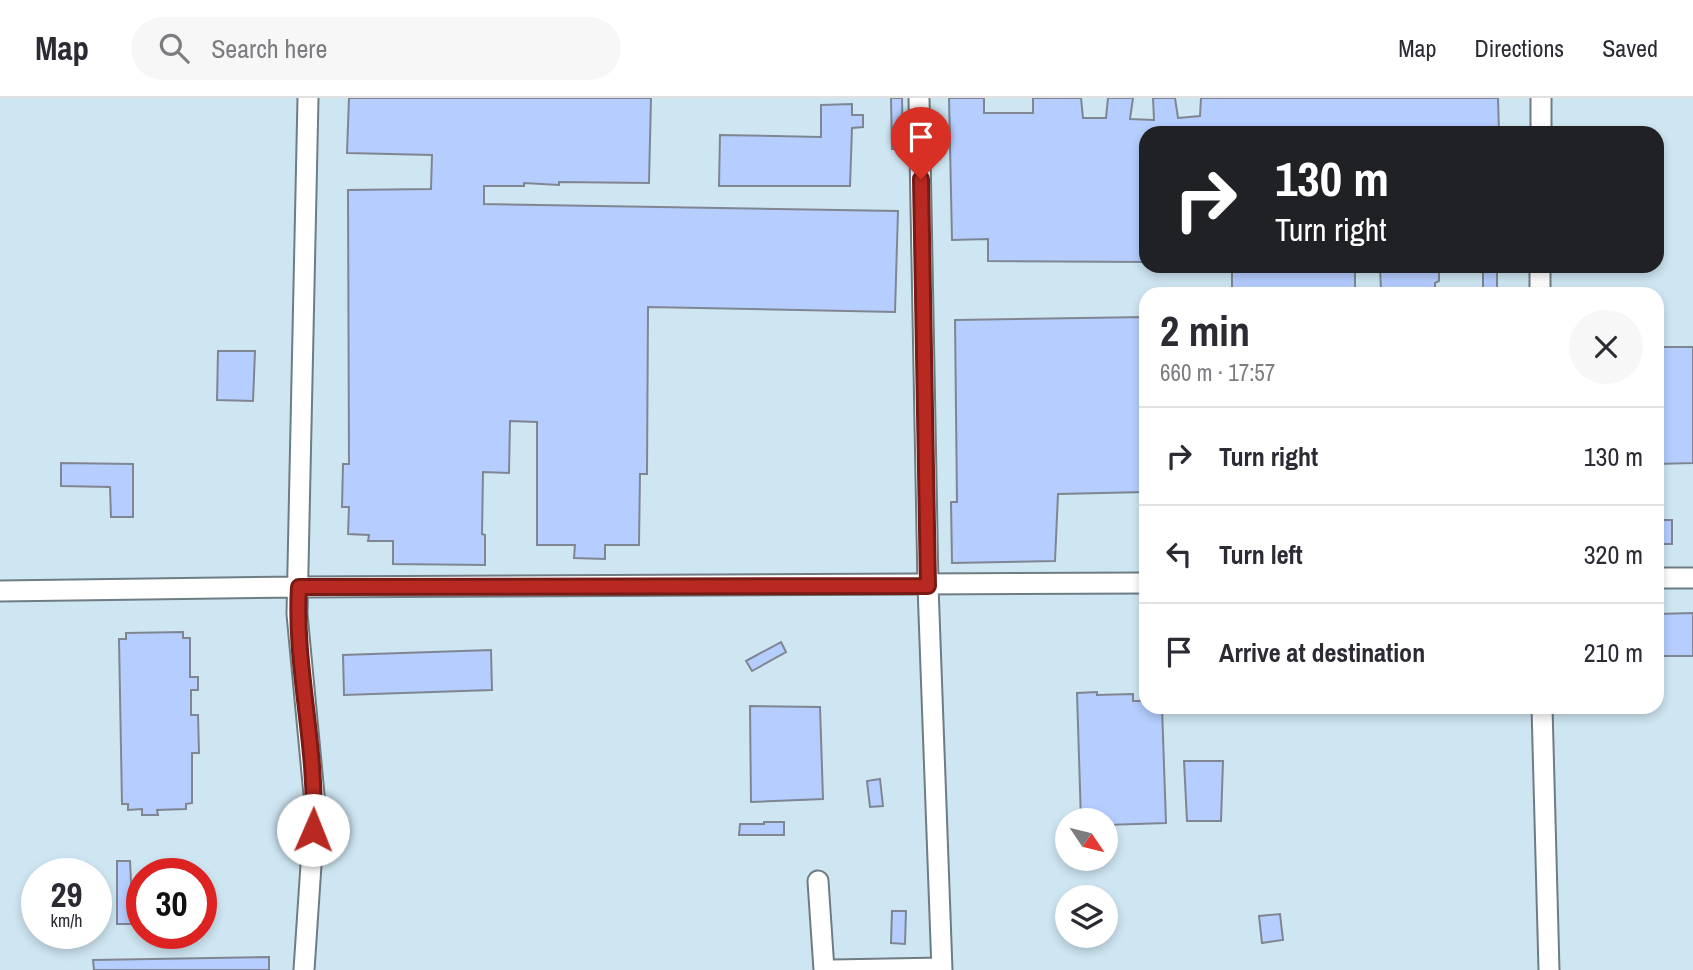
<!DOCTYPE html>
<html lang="en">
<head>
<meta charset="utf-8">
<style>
  :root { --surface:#fff; --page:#f7f7f7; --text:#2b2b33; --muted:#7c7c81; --line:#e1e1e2 }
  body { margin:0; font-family:"Archivo Narrow",sans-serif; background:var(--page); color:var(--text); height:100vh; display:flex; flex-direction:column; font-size:26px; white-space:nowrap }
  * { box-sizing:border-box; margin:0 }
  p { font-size:23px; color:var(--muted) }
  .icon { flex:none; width:38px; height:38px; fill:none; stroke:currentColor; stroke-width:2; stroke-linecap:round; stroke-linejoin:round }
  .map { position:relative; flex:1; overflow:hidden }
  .drawer { position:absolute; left:1139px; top:189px; width:525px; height:427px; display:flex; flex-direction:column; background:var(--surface); border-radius:21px; box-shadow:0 4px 10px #0003 }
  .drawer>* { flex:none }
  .guide { position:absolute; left:1139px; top:28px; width:525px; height:147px; border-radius:21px; box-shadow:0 4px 10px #0003; background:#202124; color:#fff; overflow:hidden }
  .needle { width:46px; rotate:125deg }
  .controls { position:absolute; left:1055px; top:710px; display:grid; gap:14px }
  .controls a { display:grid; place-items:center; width:63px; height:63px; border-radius:50%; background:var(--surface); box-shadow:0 4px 10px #0003; font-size:35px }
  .speed { position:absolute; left:21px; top:760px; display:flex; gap:14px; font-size:35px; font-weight:700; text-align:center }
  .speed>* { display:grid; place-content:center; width:91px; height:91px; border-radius:50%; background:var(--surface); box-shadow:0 4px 10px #0003; line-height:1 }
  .speed small { font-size:18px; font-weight:400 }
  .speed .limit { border:10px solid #d22; background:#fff; color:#111 }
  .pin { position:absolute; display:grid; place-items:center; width:60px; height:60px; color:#fff; margin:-72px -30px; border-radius:50% 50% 50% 0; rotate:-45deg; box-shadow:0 0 7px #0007 }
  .pin .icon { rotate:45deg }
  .me { position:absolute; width:77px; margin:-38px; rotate:1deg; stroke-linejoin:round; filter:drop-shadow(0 0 5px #0008) }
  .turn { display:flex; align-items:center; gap:24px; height:147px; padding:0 21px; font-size:32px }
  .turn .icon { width:91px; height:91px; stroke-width:2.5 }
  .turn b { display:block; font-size:49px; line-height:60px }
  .round { display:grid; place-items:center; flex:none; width:74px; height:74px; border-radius:37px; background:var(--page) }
  .overview { display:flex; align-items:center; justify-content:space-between; height:119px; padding:0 21px }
  h1 { font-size:42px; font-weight:800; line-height:52px }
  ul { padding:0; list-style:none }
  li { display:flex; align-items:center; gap:21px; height:98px; padding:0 21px; border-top:2px solid var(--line) }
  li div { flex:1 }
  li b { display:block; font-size:26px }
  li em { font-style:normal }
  header { display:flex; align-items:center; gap:42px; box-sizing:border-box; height:98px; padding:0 35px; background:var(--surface); border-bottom:2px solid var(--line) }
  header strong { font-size:33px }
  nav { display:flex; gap:38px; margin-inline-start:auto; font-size:24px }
  .search { width:490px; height:63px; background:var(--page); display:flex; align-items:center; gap:18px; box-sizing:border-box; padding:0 24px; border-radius:38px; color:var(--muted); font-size:26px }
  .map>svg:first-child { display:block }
  .built { fill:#cee6f2; fill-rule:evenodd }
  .building { fill:#b5ceff; stroke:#7f8692; stroke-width:2 }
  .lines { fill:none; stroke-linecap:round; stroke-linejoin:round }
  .minor-casing { stroke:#6e7c83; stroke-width:23 }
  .minor { stroke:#fff; stroke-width:19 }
  .route-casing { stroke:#781b15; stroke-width:18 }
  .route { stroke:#b82a21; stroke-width:12 }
</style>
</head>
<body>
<header>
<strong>Map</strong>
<div class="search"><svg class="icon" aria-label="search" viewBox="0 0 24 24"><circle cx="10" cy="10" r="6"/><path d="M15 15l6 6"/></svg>Search here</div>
<nav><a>Map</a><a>Directions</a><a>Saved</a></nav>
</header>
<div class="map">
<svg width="1693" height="872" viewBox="0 0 1693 872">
  <rect width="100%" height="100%" fill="#e3f2fb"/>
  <!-- built -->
  <path class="built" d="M0,0H1693V872H0ZM1146,35H1657V168H1146ZM1146,196H1657V609H1146ZM1068,723H1106V761H1068ZM37,775H96V835H37ZM142,775H201V835H142ZM1068,800H1106V838H1068Z"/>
  <!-- building -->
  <path class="building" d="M349,0H651L649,85L559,84V87L524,85V88H484V106L898,113L895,214L648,209L647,376H640L639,447H605V461L574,460L575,447H537V324L510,323L509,375L483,374L482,436L485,437V467L393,466V443H368L369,437L348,436L349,409H342L343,366H349L348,92L431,91L432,57L347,55Z
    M891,0H902L903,51H892Z
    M949,0H984V15H1033V0H1081L1083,20H1106L1108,0H1133L1130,21L1154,22L1153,0H1175L1178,20L1200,18L1201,0H1498L1499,35H1146V164L988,163V141L952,142Z
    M852,6V17H863V29L852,30L850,88H719L720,37L821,39V7Z
    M1232,168H1355V196H1232Z
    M1380,168H1433L1439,170V183L1435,185V192L1381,193Z
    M1483,173H1497V196H1483Z
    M1146,219V394L1058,396L1055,463L952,465L951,404H957L955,222Z
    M1659,249H1693V365L1657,366Z
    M218,253H255L253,303L217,302Z
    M61,365L133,366V419H111L110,389L61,388Z
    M1657,422H1672V446H1657Z
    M1693,515V558H1657V516Z
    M183,534V540H190V579H198V592H191V617H198L199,655H192V705L186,706V711L157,712L158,717H142V711L128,712V706H122L119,541H126V535Z
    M781,544L786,554L752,573L746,563Z
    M491,552L492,592L344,597L343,557Z
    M1097,594V597L1133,596V603H1146V609H1162L1166,725L1106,727V723H1081L1077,595Z
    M750,608L820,609L823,701L751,704Z
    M1184,663H1223L1221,723H1187Z
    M880,681L883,708L870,709L867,683Z
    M764,724H784V737H739L740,726H764Z
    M117,763H130L133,826H117Z
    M892,813H906L905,846L891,845Z
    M1280,816L1283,842L1262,845L1259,818Z
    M269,859V872H94L93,862Z"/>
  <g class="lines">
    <defs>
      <path id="minor" d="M919,0L928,488L942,872
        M1541,35V0
        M1540,196V168
        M1657,480H1693
        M0,493L299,489L1146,485
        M1542,609L1549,872
        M818,783L824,872
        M304,872L315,707L297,516L308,0
        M833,872L942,870"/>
    </defs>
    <!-- minor casing -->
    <use href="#minor" class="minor-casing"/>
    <!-- minor -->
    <use href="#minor" class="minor"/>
  </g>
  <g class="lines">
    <defs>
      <path id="route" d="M313,732C318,650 294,570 299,489L928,488L921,81"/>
    </defs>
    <!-- route casing -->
    <use href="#route" class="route-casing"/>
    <!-- route -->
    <use href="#route" class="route"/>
  </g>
</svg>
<div class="controls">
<a><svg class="needle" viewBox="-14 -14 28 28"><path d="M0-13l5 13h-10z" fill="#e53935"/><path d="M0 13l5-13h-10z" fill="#7c7c81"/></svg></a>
<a><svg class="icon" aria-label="layers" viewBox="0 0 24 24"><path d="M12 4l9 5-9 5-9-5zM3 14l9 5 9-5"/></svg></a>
</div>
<div class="speed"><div>29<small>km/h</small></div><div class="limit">30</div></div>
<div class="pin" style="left:921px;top:81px;background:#d93025"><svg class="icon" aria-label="arrive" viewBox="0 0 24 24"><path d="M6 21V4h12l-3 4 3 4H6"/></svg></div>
<svg class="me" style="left:313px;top:732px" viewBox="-20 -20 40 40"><circle r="19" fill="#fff"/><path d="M0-13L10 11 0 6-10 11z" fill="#b82a21"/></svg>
<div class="guide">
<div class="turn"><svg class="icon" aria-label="right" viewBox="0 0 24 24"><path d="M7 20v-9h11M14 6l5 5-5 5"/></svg><div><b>130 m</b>Turn right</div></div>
</div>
<section class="drawer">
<div class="overview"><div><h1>2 min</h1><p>660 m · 17:57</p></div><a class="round"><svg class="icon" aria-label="close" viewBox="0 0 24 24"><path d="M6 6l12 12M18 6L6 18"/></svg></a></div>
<ul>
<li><svg class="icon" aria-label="right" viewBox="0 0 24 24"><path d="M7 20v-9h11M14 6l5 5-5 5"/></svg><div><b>Turn right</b></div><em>130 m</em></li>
<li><svg class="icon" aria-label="left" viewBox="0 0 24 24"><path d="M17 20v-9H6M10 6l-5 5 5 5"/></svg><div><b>Turn left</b></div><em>320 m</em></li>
<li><svg class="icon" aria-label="arrive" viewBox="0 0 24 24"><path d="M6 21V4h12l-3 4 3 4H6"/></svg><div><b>Arrive at destination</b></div><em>210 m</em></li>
</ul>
</section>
</div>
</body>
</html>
